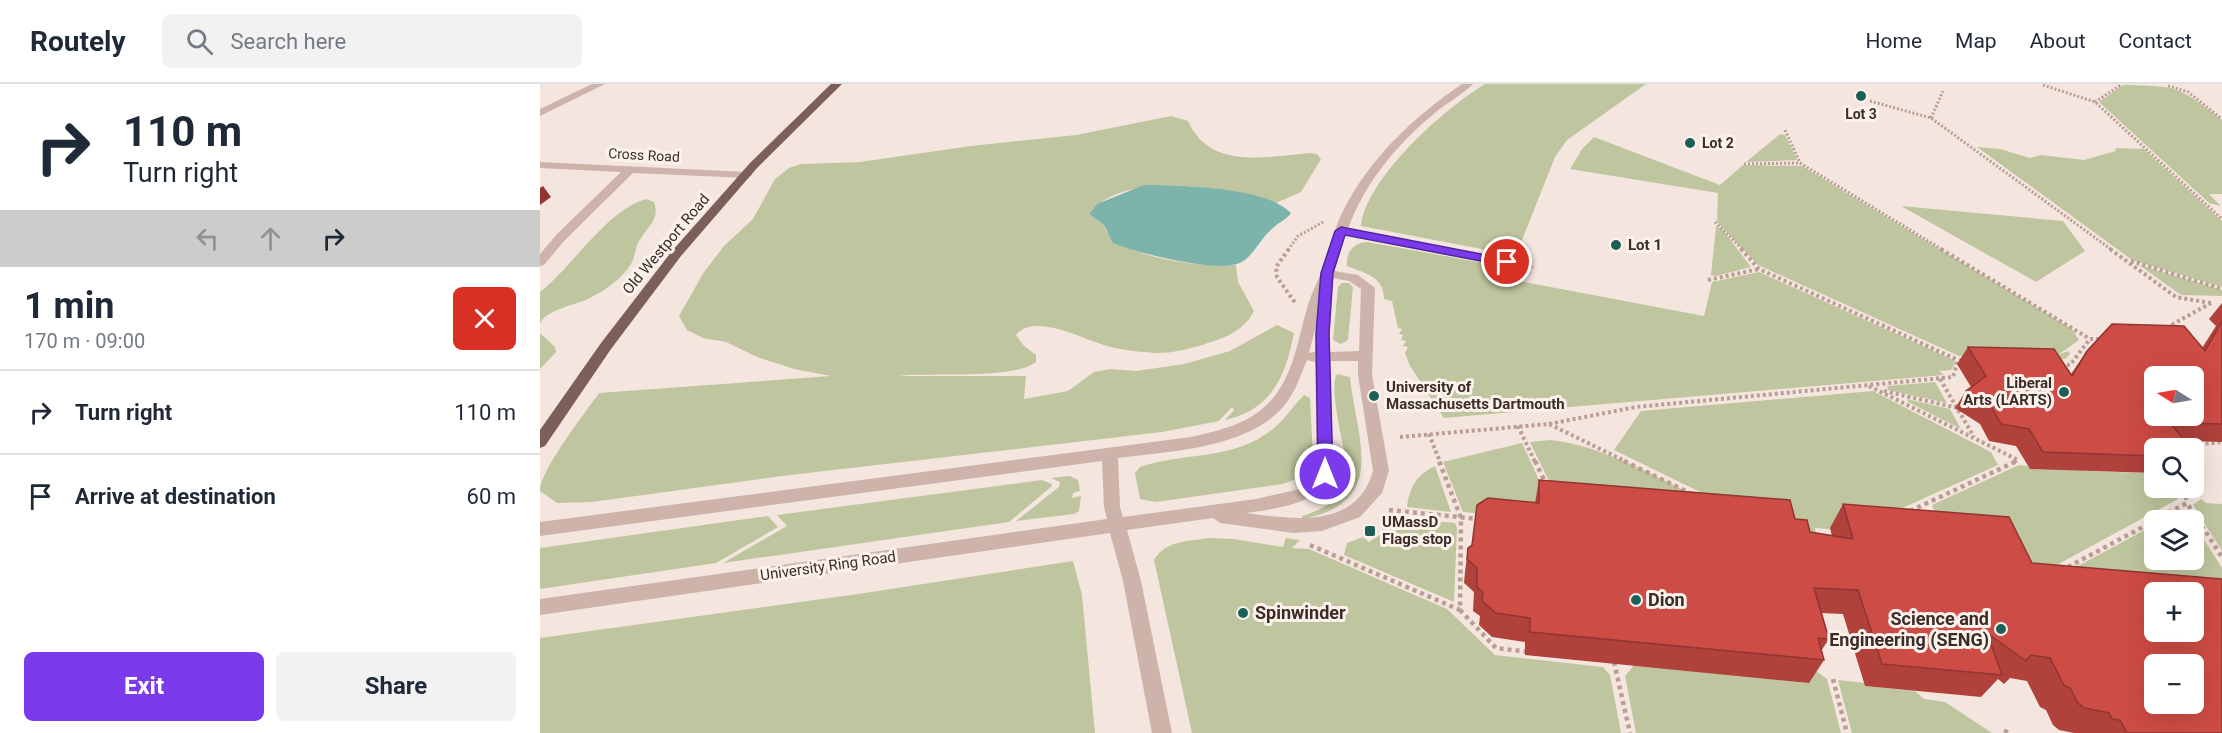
<!DOCTYPE html>
<html lang="en">
<head>
<meta charset="utf-8">
<style>
  :root { --surface:#fff; --page:#f2f2f3; --text:#1f2937; --muted:#747a83; --line:#e0e1e3; --accent:#7c3aed }
  body { margin:0; font-family:Roboto,sans-serif; background:var(--page); color:var(--text); height:100vh; display:flex; flex-direction:column; font-size:22px; white-space:nowrap }
  * { box-sizing:border-box; margin:0 }
  p { font-size:20px; color:var(--muted) }
  .icon { flex:none; width:33px; height:33px; fill:none; stroke:currentColor; stroke-width:2; stroke-linecap:round; stroke-linejoin:round }
  .map { position:relative; flex:1; overflow:hidden }
  .details { display:flex; flex-direction:column; background:var(--surface); width:540px }
  .details>* { flex:none }
  .banner { background:#fff; color:var(--text); overflow:hidden }
  .needle { width:39px; rotate:281deg }
  .controls { position:absolute; left:1604px; top:282px; display:grid; gap:12px }
  .controls a { display:grid; place-items:center; width:60px; height:60px; border-radius:9px; background:var(--surface); box-shadow:0 6px 24px #0002; font-size:30px }
  .pin { position:absolute; display:grid; place-items:center; width:51px; height:51px; color:#fff; margin:-26px; border:3px solid #fff; border-radius:50%; box-shadow:0 2px 6px #0007 }
  .me { position:absolute; width:66px; margin:-33px; rotate:0deg; stroke-linejoin:round; filter:drop-shadow(0 0 4px #0008) }
  .turn { display:flex; align-items:center; gap:21px; height:126px; padding:0 24px; font-size:27px }
  .turn .icon { width:78px; height:78px; stroke-width:2.5 }
  .turn b { display:block; font-size:42px; line-height:51px }
  .lanes { display:flex; align-items:center; height:57px; padding:0 24px; background:#0003; justify-content:center; gap:30px; direction:ltr }
  .lanes .off { opacity:.35 }
  .round { display:grid; place-items:center; flex:none; width:63px; height:63px; border-radius:9px; background:var(--page) }
  .summary { display:flex; align-items:center; justify-content:space-between; height:102px; padding:0 24px }
  h1 { font-size:36px; font-weight:700; line-height:45px }
  .primary-button { display:flex; gap:12px; margin-top:auto; padding:12px 24px }
  .primary-button a { flex:1; height:69px; border-radius:9px; background:var(--accent); color:#fff; font-size:24px; font-weight:700; line-height:69px; text-align:center }
  .primary-button a+a { background:var(--page); color:var(--text) }
  ul { padding:0; list-style:none }
  li { display:flex; align-items:center; gap:18px; height:84px; padding:0 24px; border-top:2px solid var(--line) }
  li div { flex:1 }
  li b { display:block; font-size:22px }
  li em { font-style:normal }
  header { display:flex; align-items:center; gap:36px; box-sizing:border-box; height:84px; padding:0 30px; background:var(--surface); border-bottom:2px solid var(--line) }
  header strong { font-size:28px }
  nav { display:flex; gap:33px; margin-inline-start:auto; font-size:21px }
  .search { width:420px; height:54px; background:var(--page); display:flex; align-items:center; gap:15px; box-sizing:border-box; padding:0 21px; border-radius:9px; color:var(--muted); font-size:22px }
  main { display:flex; flex:1; min-height:0 }
  .map>svg:first-child { display:block }
  .green { fill:#bfc59e }
  .water { fill:#7cb3ab }
  .lines { fill:none; stroke-linecap:round; stroke-linejoin:round }
  .path-far2 { stroke:#ba9d94; stroke-width:3; stroke-dasharray:2 2; stroke-linecap:butt }
  .path-far1 { stroke:#ba9d94; stroke-width:4; stroke-dasharray:3 3; stroke-linecap:butt }
  .path { stroke:#ba9d94; stroke-width:4.5; stroke-dasharray:4 4; stroke-linecap:butt }
  .minor { fill:#ceb3aa; fill-rule:evenodd }
  .major { fill:#7d5f5a; fill-rule:evenodd }
  .wall { fill:#b0413b }
  .shaded-wall { fill:#903530 }
  .building { fill:#cd4c45; stroke:#903530; stroke-width:1.5; fill-rule:evenodd }
  .route { fill:#7c3aed; stroke:#51269a; stroke-width:1.5 }
  .poi-dot { fill:#1c5f57; stroke:#fbf2ec; stroke-width:2 }
  .labels { text-anchor:middle; stroke-width:6; stroke-linejoin:round; paint-order:stroke }
  .far-poi-label { font-size:14px; font-weight:bold; fill:#3b2c2a; stroke:#fbf2ec }
  .far-street-label { font-size:14px; fill:#3b2c2a; stroke:#fbf2ec }
  .street-label { font-size:15px; fill:#3b2c2a; stroke:#fbf2ec }
  .poi-label { font-size:15px; font-weight:bold; fill:#3b2c2a; stroke:#fbf2ec; text-anchor:start }
  .near-poi-label { font-size:18px; font-weight:bold; fill:#3b2c2a; stroke:#fbf2ec; text-anchor:start }
</style>
</head>
<body>
<header>
<strong>Routely</strong>
<div class="search"><svg class="icon" aria-label="search" viewBox="0 0 24 24"><circle cx="10" cy="10" r="6"/><path d="M15 15l6 6"/></svg>Search here</div>
<nav><a>Home</a><a>Map</a><a>About</a><a>Contact</a></nav>
</header>
<main>
<section class="details">
<div class="banner">
<div class="turn"><svg class="icon" aria-label="right" viewBox="0 0 24 24"><path d="M7 20v-9h11M14 6l5 5-5 5"/></svg><div><b>110 m</b>Turn right</div></div>
<div class="lanes"><svg class="icon off" aria-label="left" viewBox="0 0 24 24"><path d="M17 20v-9H6M10 6l-5 5 5 5"/></svg><svg class="icon off" aria-label="ahead" viewBox="0 0 24 24"><path d="M12 20V5M6 11l6-6 6 6"/></svg><svg class="icon" aria-label="right" viewBox="0 0 24 24"><path d="M7 20v-9h11M14 6l5 5-5 5"/></svg></div>
</div>
<div class="summary"><div><h1>1 min</h1><p>170 m · 09:00</p></div><a class="round" style="background:#d93025;color:#fff"><svg class="icon" aria-label="close" viewBox="0 0 24 24"><path d="M6 6l12 12M18 6L6 18"/></svg></a></div>
<ul>
<li><svg class="icon" aria-label="right" viewBox="0 0 24 24"><path d="M7 20v-9h11M14 6l5 5-5 5"/></svg><div><b>Turn right</b></div><em>110 m</em></li>
<li><svg class="icon" aria-label="arrive" viewBox="0 0 24 24"><path d="M6 21V4h12l-3 4 3 4H6"/></svg><div><b>Arrive at destination</b></div><em>60 m</em></li>
</ul>
<div class="primary-button"><a>Exit</a><a>Share</a></div>
</section>
<div class="map">
<svg width="1682" height="649" viewBox="0 0 1682 649">
  <rect width="100%" height="100%" fill="#f4e6df"/>
  <!-- green -->
  <path class="green" d="M945,0H1106L1027,56L1015,73L978,166L963,169L821,142C826,94 905,24 945,0Z
    M1583,1C1637,2 1639,2 1682,36V110H1669L1681,122L1669,119L1559,18Z
    M631,32L648,37C670,86 725,73 770,69L777,70L781,75L761,108L736,119C689,104 584,84 549,130L564,141C572,174 667,184 696,181L698,198L714,227C706,244 688,253 671,258C653,264 636,269 617,269C601,268 582,266 567,262C544,256 495,228 476,251L484,262L496,271V278C473,296 390,288 358,292H486L484,315L528,307L554,288L571,285L596,287L644,280L690,267L737,241L754,249C746,291 732,326 685,336L694,326L692,323L679,337L622,348L250,391L52,418L17,419L0,407C0,386 46,328 59,309L291,292L254,285L217,273L186,258L163,254L147,246L139,232L164,188L184,162L213,135L235,95L249,84L261,80L320,78L431,62L536,51Z
    M1240,50L1245,51L1257,76L1206,78Z
    M1054,53L1180,101L1203,81L1262,82L1532,245L1539,256L1518,271L1528,267L1530,270L1525,275L1419,272L1218,181L1177,138L1178,109L1030,85L1042,65Z
    M1437,63L1460,65L1490,74L1501,71L1544,76L1576,67L1575,64L1604,65L1682,137V203L1592,176Z
    M106,115L114,118C120,135 109,141 101,154C95,161 96,172 91,180C81,196 64,207 48,215C35,221 5,226 0,240V208C33,182 66,127 106,115Z
    M1361,122L1523,137L1545,167L1496,198Z
    M1176,142L1183,146L1211,183L1176,192L1171,191Z
    M827,158L972,184L968,195L1164,232L1172,198L1219,188L1414,276L1415,280L1411,286L1399,287L1404,291L904,334L870,282L865,269L868,263L863,262L866,257L861,256L863,251L859,250L862,245L858,244L852,217L844,215C844,192 824,189 807,182C806,168 813,159 827,158Z
    M1599,181L1682,206V212L1641,211Z
    M802,199H809L813,203L808,256L801,260L793,256L798,203Z
    M0,249L15,263L16,268L0,285Z
    M797,290L810,293C816,355 850,417 763,435L762,432C786,424 806,415 808,386C805,368 788,303 797,290Z
    M1395,298L1407,319L1348,306L1347,302Z
    M1333,307L1451,368L1458,381L1311,447L1275,444L1277,454L1246,450L1074,366L1101,327Z
    M764,311L770,314L773,374L764,392L743,400L616,418L600,415L595,389L600,383C643,368 694,377 733,345C745,335 753,322 764,311Z
    M1367,315L1410,325L1421,345L1368,318Z
    M1010,356C1069,361 1148,410 1201,436L1021,422L990,358Z
    M982,359L1011,422L994,434L923,428L903,378Z
    M1479,381L1488,382L1491,385L1544,383L1546,387L1605,389L1614,392V404H1630L1638,415L1502,489L1396,430L1392,421Z
    M895,382L911,428L867,423C870,403 876,391 895,382Z
    M530,392L538,396L540,407L533,409L532,414L541,412L539,427L534,430L476,437L519,403L520,398L511,394Z
    M502,396L512,400L511,403L469,438L183,479L247,442L237,431Z
    M1661,415L1666,419L1682,420V467L1653,421Z
    M228,432L238,443L176,479L0,505V464Z
    M852,433L915,439L917,444L914,518L804,471L807,459L823,453L829,458L844,448L841,443Z
    M1653,438L1682,484V542L1653,508H1614V536L1510,497L1614,441V476H1653Z
    M670,454L693,455L743,463L746,454L760,456L752,464L769,465L907,525L955,571L1063,583L1070,591L1081,649H652L614,476C626,456 649,457 670,454Z
    M533,477L542,511L555,649H0V554L318,510Z
    M1216,569L1221,594L1268,599L1263,577L1287,595L1301,649H1096L1085,592L1095,580L1198,592Z
    M1298,596L1324,599L1325,602L1375,607L1384,615L1405,618L1452,649H1312Z"/>
  <!-- water -->
  <path class="water" d="M604,101C639,101 727,103 751,129C746,136 739,138 733,144C720,154 713,175 697,180C674,188 596,169 573,159L564,141L549,130L557,120Z"/>
  <g class="lines">
    <!-- path-far2 -->
    <path class="path-far2" d="M1503,1L1555,18L1682,135
      M1628,2L1648,8L1682,35
      M1330,17L1391,34L1572,166
      M1555,18L1581,1
      M1391,34L1403,7
      M1245,46L1260,79
      M1204,80L1260,79L1403,166
      M1175,138L1203,166
      M748,166L758,152L785,137"/>
    <!-- path-far1 -->
    <path class="path-far1" d="M749,165L736,183L737,193L756,220
      M1201,165L1219,185L1418,276
      M1401,165L1550,255
      M1570,165L1636,213L1671,219
      M1591,177L1682,205
      M1168,196L1219,185
      M1631,247L1633,240L1671,219
      M1521,280L1530,281L1550,255H1561
      M1400,295L1434,353
      M1329,302L1478,376
      M1344,307L1418,324
      M1009,340L1096,323L1413,293L1418,276H1424
      M978,342L995,378
      M889,350L900,378
      M860,353L1009,340L1087,378
      M1640,364L1638,363L1682,358
      M1474,378L1478,376"/>
    <!-- path -->
    <path class="path" d="M995,377L1005,398
      M1084,377L1152,410
      M1644,404L1647,419
      M849,426L938,435
      M1370,427L1477,377
      M1614,436L1647,419L1682,473
      M770,461L920,526L921,434L899,377
      M1528,483L1614,437
      M920,526L956,564L989,568
      M1074,578L1090,649
      M1293,595L1307,649
      M1465,649L1469,642"/>
    <!-- minor -->
    <path class="minor" d="M52,0H65L0,32V25Z
      M922,0H933C922,11 908,18 896,28C858,59 825,98 808,145L988,179L994,183L988,187L805,151L794,187L818,191L835,204L832,291L849,387L842,409L820,433L782,447L753,449L680,439L673,434L587,446L601,497L632,649H612L583,497L570,449L0,531V515L567,435L564,423L562,377L0,452V438L651,353C676,347 702,342 722,325C754,299 757,255 769,218C772,208 777,199 781,189C788,169 793,148 802,129C829,75 872,34 922,0ZM792,194L809,197L821,205L819,267L789,268ZM776,242L775,268L769,269ZM767,276L775,278L777,390L760,405L716,415L583,433L580,423L578,374C631,367 712,365 747,318C756,306 761,290 767,276ZM790,277H818V291L833,387C816,446 753,435 706,429C737,424 778,421 793,390Z
      M0,78L207,88L213,91L207,94L93,89L25,156L4,181L0,182V170L17,150L81,88L0,84Z"/>
    <!-- major -->
    <path class="major" d="M291,0H302L217,84L141,172L71,265L5,362L0,364V346L61,259L132,167L210,79Z"/>
  </g>
  <!-- wall -->
  <path class="wall" d="M1682,219V358L1644,357L1614,364V389L1490,385L1476,362L1449,357L1440,340L1415,324L1426,307L1431,303L1417,280L1428,263L1531,290L1547,267L1662,264L1676,242L1669,235Z
    M999,396L1255,435L1270,448L1292,452L1290,444L1303,420L1492,479L1682,649H1534L1519,646L1513,641L1506,626L1500,623L1487,597L1470,594L1464,600L1458,595L1441,613L1325,602L1303,530L1281,529L1289,555L1281,567L1284,576L1269,599L985,571V558L952,553L939,541L940,532L933,527L934,508L924,499L925,488L928,464L995,419Z"/>
  <!-- shaded-wall -->
  <path class="shaded-wall" d="M3,102L11,113L0,121V104Z"/>
  <!-- building -->
  <path class="building" d="M1682,237V340L1630,339L1651,364H1614V372L1503,368L1489,345L1461,340L1452,324L1426,307L1446,292L1428,263L1514,265L1532,292L1547,267L1572,240L1644,242L1665,267ZM1614,292H1653V332H1614Z
    M1653,368L1657,373H1653Z
    M999,396L1250,416L1255,435L1267,436L1270,448L1313,455L1303,420L1469,433L1492,479L1682,495V649H1587L1580,636L1572,635L1569,629L1544,624L1538,619L1530,604L1524,601L1510,574L1491,571L1486,577L1447,549L1462,591L1342,580L1318,506L1274,504L1289,555L1278,554L1284,576L990,548V534L956,529L942,517L943,509L937,503V484L927,475L928,464L932,461L937,421L948,414L999,419ZM1614,508H1653V548H1614ZM1614,580H1653V620H1614Z"/>
  <!-- route -->
  <path class="route" d="M801,143L967,175L973,178L967,182L805,151L793,189L789,250L793,390L785,396L778,390L776,250L781,189L795,147Z"/>
  <!-- markers -->
  <g class="poi-dot">
    <circle cx="1321" cy="12" r="6"/>
    <circle cx="1150" cy="59" r="6"/>
    <circle cx="1076" cy="161" r="6"/>
    <circle cx="1524" cy="308" r="6"/>
    <circle cx="834" cy="312" r="6"/>
    <rect x="824" y="441" width="12" height="12" rx="3"/>
    <circle cx="1096" cy="516" r="6"/>
    <circle cx="703" cy="529" r="6"/>
    <circle cx="1461" cy="545" r="6"/>
  </g>
  <g class="labels">
    <!-- far-poi labels -->
    <g class="far-poi-label">
      <text x="1321" y="35">Lot 3</text>
      <text x="1162" y="64" text-anchor="start">Lot 2</text>
    </g>
    <!-- far-street labels -->
    <g class="far-street-label">
      <text transform="translate(104 71) rotate(3)" y="5">Cross Road</text>
    </g>
    <!-- street labels -->
    <g class="street-label">
      <text transform="translate(126 160) rotate(-50)" y="5">Old Westport Road</text>
      <text transform="translate(288 482) rotate(-8)" y="5">University Ring Road</text>
    </g>
    <!-- poi labels -->
    <g class="poi-label">
      <text x="1088" y="166">Lot 1</text>
      <text x="1512" y="304" text-anchor="end">Liberal<tspan x="1512" dy="17">Arts (LARTS)</tspan></text>
      <text x="846" y="308">University of<tspan x="846" dy="17">Massachusetts Dartmouth</tspan></text>
      <text x="842" y="443">UMassD<tspan x="842" dy="17">Flags stop</tspan></text>
    </g>
    <!-- near-poi labels -->
    <g class="near-poi-label">
      <text x="1108" y="522">Dion</text>
      <text x="715" y="535">Spinwinder</text>
      <text x="1449" y="541" text-anchor="end">Science and<tspan x="1449" dy="21">Engineering (SENG)</tspan></text>
    </g>
  </g>
</svg>
<div class="controls">
<a><svg class="needle" viewBox="-14 -14 28 28"><path d="M0-13l5 13h-10z" fill="#e53935"/><path d="M0 13l5-13h-10z" fill="#747a83"/></svg></a>
<a><svg class="icon" aria-label="search" viewBox="0 0 24 24"><circle cx="10" cy="10" r="6"/><path d="M15 15l6 6"/></svg></a>
<a><svg class="icon" aria-label="layers" viewBox="0 0 24 24"><path d="M12 4l9 5-9 5-9-5zM3 14l9 5 9-5"/></svg></a>
<a>+</a>
<a>−</a>
</div>
<div class="pin" style="left:967px;top:178px;background:#d93025"><svg class="icon" aria-label="arrive" viewBox="0 0 24 24"><path d="M6 21V4h12l-3 4 3 4H6"/></svg></div>
<svg class="me" style="left:785px;top:390px" viewBox="-20 -20 40 40"><circle r="17" fill="#7c3aed" stroke="#fff" stroke-width="3"/><path d="M0-11L8 9 0 5-8 9z" fill="#fff"/></svg>
</div>
</main>
</body>
</html>
